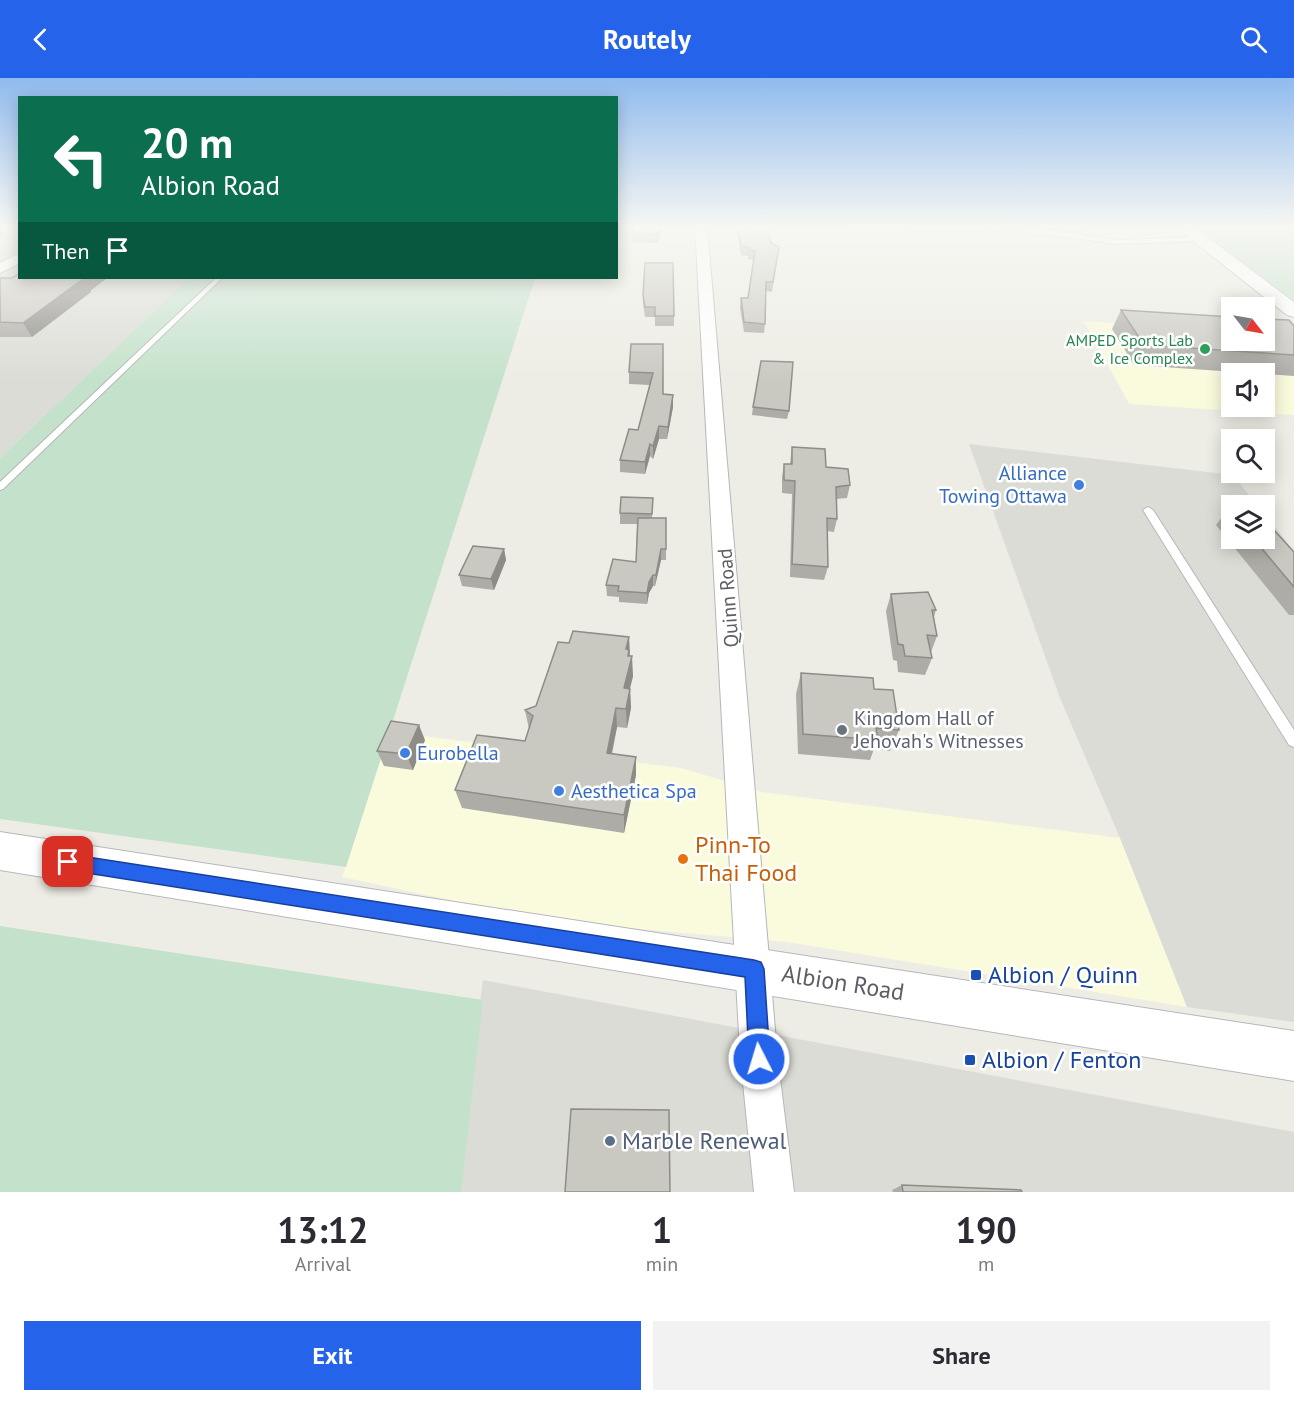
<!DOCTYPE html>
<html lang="en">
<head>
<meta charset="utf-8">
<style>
  :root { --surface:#fff; --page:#f2f2f3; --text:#2b2b33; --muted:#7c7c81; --accent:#2563eb }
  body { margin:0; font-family:"PT Sans",sans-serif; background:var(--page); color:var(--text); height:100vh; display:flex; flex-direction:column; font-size:22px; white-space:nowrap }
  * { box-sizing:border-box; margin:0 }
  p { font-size:20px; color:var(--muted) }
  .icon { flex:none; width:33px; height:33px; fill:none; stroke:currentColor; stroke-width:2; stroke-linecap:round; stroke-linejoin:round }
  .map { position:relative; height:1114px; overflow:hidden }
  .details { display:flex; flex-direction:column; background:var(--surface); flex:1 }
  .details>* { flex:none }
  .hud { position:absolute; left:18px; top:18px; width:600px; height:183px; border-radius:0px; box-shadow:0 3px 15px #0003; background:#0b6e4f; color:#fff; overflow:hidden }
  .needle { width:39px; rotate:121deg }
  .controls { position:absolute; left:1221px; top:219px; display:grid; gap:12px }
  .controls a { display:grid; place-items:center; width:54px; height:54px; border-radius:0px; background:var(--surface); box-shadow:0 3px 15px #0003; font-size:30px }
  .pin { position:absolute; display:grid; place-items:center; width:51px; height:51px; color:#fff; margin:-26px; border-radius:12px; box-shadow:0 3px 9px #0006 }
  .me { position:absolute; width:66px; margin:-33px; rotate:355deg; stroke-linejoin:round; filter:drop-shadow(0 0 4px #0008) }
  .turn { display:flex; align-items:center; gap:21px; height:126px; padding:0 24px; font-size:27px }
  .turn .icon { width:78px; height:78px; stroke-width:2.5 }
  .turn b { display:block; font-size:42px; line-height:51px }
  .then { display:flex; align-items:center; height:57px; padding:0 24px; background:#0003; gap:12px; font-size:22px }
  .eta { display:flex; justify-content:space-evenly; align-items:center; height:102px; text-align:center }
  .eta b { font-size:36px; font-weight:600; line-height:42px }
  .button { display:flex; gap:12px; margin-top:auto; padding:12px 24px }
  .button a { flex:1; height:69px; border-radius:0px; background:var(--accent); color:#fff; font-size:24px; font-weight:600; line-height:69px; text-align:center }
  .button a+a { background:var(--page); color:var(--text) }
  header { display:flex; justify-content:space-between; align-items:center; height:78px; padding:0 24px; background:var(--accent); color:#fff; font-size:27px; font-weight:600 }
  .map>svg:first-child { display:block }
  .commercial { fill:#fafadd; fill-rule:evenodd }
  .industrial { fill:#dcdcd7 }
  .green { fill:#c4e2cb }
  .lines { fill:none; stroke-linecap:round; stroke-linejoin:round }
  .service-casing { stroke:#b5b6ba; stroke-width:2 }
  .minor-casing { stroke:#b5b6ba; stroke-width:2 }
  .secondary-casing { stroke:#b6b7bd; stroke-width:2 }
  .service { fill:#fff; fill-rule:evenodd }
  .minor { fill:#fff; fill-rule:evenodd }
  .secondary { fill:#fff; fill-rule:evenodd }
  .wall { fill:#adaca6 }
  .shaded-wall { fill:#8d8c87 }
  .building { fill:#c9c8c1; stroke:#8d8c87; stroke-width:1.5 }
  .route { fill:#2563eb; stroke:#184099; stroke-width:1.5 }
  .leisure-dot { fill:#2e9e5b; stroke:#fff; stroke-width:2 }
  .shop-dot { fill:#3f7fe0; stroke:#fff; stroke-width:2 }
  .worship-dot { fill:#6b7280; stroke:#fff; stroke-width:2 }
  .food-dot { fill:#e8710a; stroke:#fff; stroke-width:2 }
  .transit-dot { fill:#1a4fb4; stroke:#fff; stroke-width:2 }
  .service-dot { fill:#5c6f8a; stroke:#fff; stroke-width:2 }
  .labels { text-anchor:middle; stroke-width:5; stroke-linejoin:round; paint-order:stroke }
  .far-leisure-label { font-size:16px; fill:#27864d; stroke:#fff; text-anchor:end }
  .shop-label { font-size:20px; fill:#366cbe; stroke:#fff; text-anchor:start }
  .street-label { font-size:20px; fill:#5d5e64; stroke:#fff }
  .worship-label { font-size:20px; fill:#5b616d; stroke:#fff; text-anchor:start }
  .near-food-label { font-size:24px; fill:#c56008; stroke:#fff; text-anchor:start }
  .near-transit-label { font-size:24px; fill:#164399; stroke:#fff; text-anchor:start }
  .near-street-label { font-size:24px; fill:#5d5e64; stroke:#fff }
  .near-service-label { font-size:24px; fill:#4e5e75; stroke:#fff; text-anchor:start }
</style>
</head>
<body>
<header><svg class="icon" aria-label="back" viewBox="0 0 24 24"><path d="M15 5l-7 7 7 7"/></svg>Routely<svg class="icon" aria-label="search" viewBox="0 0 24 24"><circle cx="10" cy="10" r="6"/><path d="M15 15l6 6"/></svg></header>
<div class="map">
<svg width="1294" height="1114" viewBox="0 0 1294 1114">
  <rect width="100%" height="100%" fill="#edede5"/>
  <!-- commercial -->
  <path class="commercial" d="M1084,243L1231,253L1232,262H1264L1294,257V337L1129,326ZM1232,296H1264V328H1232Z
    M390,654L681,690L762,714L1120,760L1187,929L786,864L548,843L342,799Z"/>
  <!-- industrial -->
  <path class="industrial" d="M0,148H19L20,200H189L0,380Z
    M849,148H1077L1088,162L850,151Z
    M969,366L1233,397L1257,427L1232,428V460H1264L1265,436L1294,473V944L1187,929L1120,760L1060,620Z
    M483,902L1294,1054V1114H455Z"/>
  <!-- green -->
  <path class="green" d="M1194,148H1294V222Z
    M189,200H535L346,789L0,741V380Z
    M0,848L483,922L461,1114H0Z"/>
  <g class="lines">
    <defs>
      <path id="service" d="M966,148L1045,152L1117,162L1200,159L1203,161L1200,163L1117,166L1045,156Z
        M216,200H222L3,411L0,412V404Z
        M1148,429L1153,432L1294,652V669L1289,667L1143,432Z"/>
      <path id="minor" d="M695,148H707L777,975L794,1114H754L740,975Z
        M20,175V185L0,195V185Z"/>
      <path id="secondary" d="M1174,148H1193L1294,224V239L1287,237Z
        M0,754L1294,953V1003L0,792Z"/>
    </defs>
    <!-- service casing -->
    <use href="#service" class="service-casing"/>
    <!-- minor casing -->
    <use href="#minor" class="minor-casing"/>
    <!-- secondary casing -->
    <use href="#secondary" class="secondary-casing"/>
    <!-- service -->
    <use href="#service" class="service"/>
    <!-- minor -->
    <use href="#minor" class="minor"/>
    <!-- secondary -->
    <use href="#secondary" class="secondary"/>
  </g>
  <!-- wall -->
  <path class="wall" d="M663,148L657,165L632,164V155Z
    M736,148H757L758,151L771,165L779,169L772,214L766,213L765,246L764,255L744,254L740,230L741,220H748L754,182L748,181V178L741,177Z
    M0,200H107L90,213L91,214L32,259H0Z
    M643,217L674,238V248H655V239H645L643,226Z
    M1121,232L1294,248V298L1134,287L1112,251Z
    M663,266V316L673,329L667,361H659L653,381L650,378L645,396L620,394V382L638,352L650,307L629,306V294Z
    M753,329L789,333L787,341L752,337Z
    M792,369L826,389L850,407L847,420L836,421L837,441L834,454L827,453L828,489L824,502L790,499L792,416L782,415V399L784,386H790Z
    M653,420L652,440H666V482H661L655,508H653L649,515L647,526L619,524V519L607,518L606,507L636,484L637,446H620V435Z
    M1228,431H1232V460H1264L1294,474V537H1289L1216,447Z
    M504,471L506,482L494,512L462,508L459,497Z
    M891,516L936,532L934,539L937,558L931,574L932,580L925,597L898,594L897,583L893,582L886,533Z
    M629,559L630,578L633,598L630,611L631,630L627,650L617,649L612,676L636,697L624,755L462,730L455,712L525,663L529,651L525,632L536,628L569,565Z
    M801,595L874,611L899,652L890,673L874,671L870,682L798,676L796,616Z
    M425,662L413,692L384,688L377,673Z
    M902,1107L1022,1114H893L892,1112Z"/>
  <!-- shaded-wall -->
  <path class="shaded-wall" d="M0,148L4,155L0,158Z
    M660,148L663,149L657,165V156Z
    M82,200H107L90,213L91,214L32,259L23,245Z
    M673,317V329L667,361L668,349Z
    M659,348V361L653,381V368Z
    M650,366V378L645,396V384Z
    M504,471L506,482L494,512L491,501Z
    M661,471V482L655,508L656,497Z
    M653,497V508L649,515L647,526V515L649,504Z
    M629,559L630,588L632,578L633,598L625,629L624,610L626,571Z
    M630,611L631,630L627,650L626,631Z
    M616,630L617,649L608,693L607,675Z
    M419,647L425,662L413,692L406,676Z
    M636,679V697L624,755V737Z"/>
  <!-- building -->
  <path class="building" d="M635,148H660L657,156L632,155Z
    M738,148H757L758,151L759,148H767L771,165L779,169L773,204H766L765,246L744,244L741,220H748L755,173L749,172L750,169L741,168Z
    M645,185H673L674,238H655V229H645L643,217Z
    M20,195V200H82H81H84L23,245L0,244V200H12Z
    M1121,232L1232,239V262H1264V241L1289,242L1294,248V277L1144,267Z
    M631,266H663V316L673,317L668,349L659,348L653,368L650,366L645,384L620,382L629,351L638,352L653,295L629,294Z
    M761,283L793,284L789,333L753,329Z
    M792,369L825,371L826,389L848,391L850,407L836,409L837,441L827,440L828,489L792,486L795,403L784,402V386H792Z
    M621,419L653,420L652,436L620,435Z
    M638,440H666V471H661L656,497H653L649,504L647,515L618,513L619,508L606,507L613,481L636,484Z
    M1264,441L1294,474V509L1253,460H1264Z
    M473,468L504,471L491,501L459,497Z
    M928,514L936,532H932L937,558L927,557L932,580L905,578L903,567L898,566L891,516Z
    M573,553L629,559L626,571L629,572L628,578H632L624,610L630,611L626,631L616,630L607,675L636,679L624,737L455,712L477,657L525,663L533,638L525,632L536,628L558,564L569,565Z
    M801,595L873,600L874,611L893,612L899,652L876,650L878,662L803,656Z
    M391,643L419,647L406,676L377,673Z
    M571,1031L669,1032L670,1114H565Z
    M902,1107L1021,1112L1022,1114H903Z"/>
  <!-- sky -->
  <linearGradient id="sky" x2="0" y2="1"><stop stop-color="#90bbee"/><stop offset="0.49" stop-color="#f7f7f3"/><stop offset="1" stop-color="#f7f7f3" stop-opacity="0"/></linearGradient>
  <rect width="1294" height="304" fill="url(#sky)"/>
  <!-- route -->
  <path class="route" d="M68,776L754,882L761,884L764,891L770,981L767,988L759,991L752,988L749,981L745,899L68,792L62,790L59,784L62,778Z"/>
  <!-- markers -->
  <circle class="leisure-dot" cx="1205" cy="271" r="6"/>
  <g class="shop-dot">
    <circle cx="1079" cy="407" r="6"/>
    <circle cx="405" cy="675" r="6"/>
    <circle cx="559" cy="713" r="6"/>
  </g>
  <circle class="worship-dot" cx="842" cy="652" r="6"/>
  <circle class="food-dot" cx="683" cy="781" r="6"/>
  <g class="transit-dot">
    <rect x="970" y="891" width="12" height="12" rx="3"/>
    <rect x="964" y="976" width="12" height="12" rx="3"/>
  </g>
  <circle class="service-dot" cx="610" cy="1063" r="6"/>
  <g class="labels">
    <!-- far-leisure labels -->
    <g class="far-leisure-label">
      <text x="1193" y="268">AMPED Sports Lab<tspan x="1193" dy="18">&amp; Ice Complex</tspan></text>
    </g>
    <!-- shop labels -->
    <g class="shop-label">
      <text x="1067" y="402" text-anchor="end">Alliance<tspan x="1067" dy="23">Towing Ottawa</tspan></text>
      <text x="417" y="682">Eurobella</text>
      <text x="571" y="720">Aesthetica Spa</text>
    </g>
    <!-- street labels -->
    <g class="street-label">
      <text transform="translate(728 520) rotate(-94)" y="7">Quinn Road</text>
    </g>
    <!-- worship labels -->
    <g class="worship-label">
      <text x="854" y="647">Kingdom Hall of<tspan x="854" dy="23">Jehovah's Witnesses</tspan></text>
    </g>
    <!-- near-food labels -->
    <g class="near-food-label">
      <text x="695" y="775">Pinn-To<tspan x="695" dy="28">Thai Food</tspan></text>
    </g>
    <!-- near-transit labels -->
    <g class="near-transit-label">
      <text x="988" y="905">Albion / Quinn</text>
      <text x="982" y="990">Albion / Fenton</text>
    </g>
    <!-- near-street labels -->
    <g class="near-street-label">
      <text transform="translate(843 905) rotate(9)" y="8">Albion Road</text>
    </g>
    <!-- near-service labels -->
    <g class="near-service-label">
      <text x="622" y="1071">Marble Renewal</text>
    </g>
  </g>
</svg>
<div class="controls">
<a><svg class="needle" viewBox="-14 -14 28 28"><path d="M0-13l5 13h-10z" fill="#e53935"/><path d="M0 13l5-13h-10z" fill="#7c7c81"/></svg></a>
<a><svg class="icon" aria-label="sound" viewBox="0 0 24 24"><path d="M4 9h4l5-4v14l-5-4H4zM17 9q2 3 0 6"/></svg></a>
<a><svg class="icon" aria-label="search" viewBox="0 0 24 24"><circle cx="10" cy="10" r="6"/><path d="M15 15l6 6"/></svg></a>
<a><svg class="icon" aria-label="layers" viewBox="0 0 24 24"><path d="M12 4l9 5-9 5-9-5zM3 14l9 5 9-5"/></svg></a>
</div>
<div class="pin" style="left:68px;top:784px;background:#d93025"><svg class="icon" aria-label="arrive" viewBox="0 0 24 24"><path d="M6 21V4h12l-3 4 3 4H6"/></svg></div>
<svg class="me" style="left:759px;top:981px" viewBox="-20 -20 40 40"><circle r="17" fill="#2563eb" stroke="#fff" stroke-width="3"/><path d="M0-11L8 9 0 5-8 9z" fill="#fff"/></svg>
<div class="hud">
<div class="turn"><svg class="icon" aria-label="left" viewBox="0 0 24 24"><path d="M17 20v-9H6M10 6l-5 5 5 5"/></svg><div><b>20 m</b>Albion Road</div></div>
<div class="then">Then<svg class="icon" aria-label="arrive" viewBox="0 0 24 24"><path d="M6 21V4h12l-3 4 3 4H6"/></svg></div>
</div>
</div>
<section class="details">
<div class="eta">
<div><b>13:12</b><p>Arrival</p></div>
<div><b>1</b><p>min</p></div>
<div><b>190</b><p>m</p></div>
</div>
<div class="button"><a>Exit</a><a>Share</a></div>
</section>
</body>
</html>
